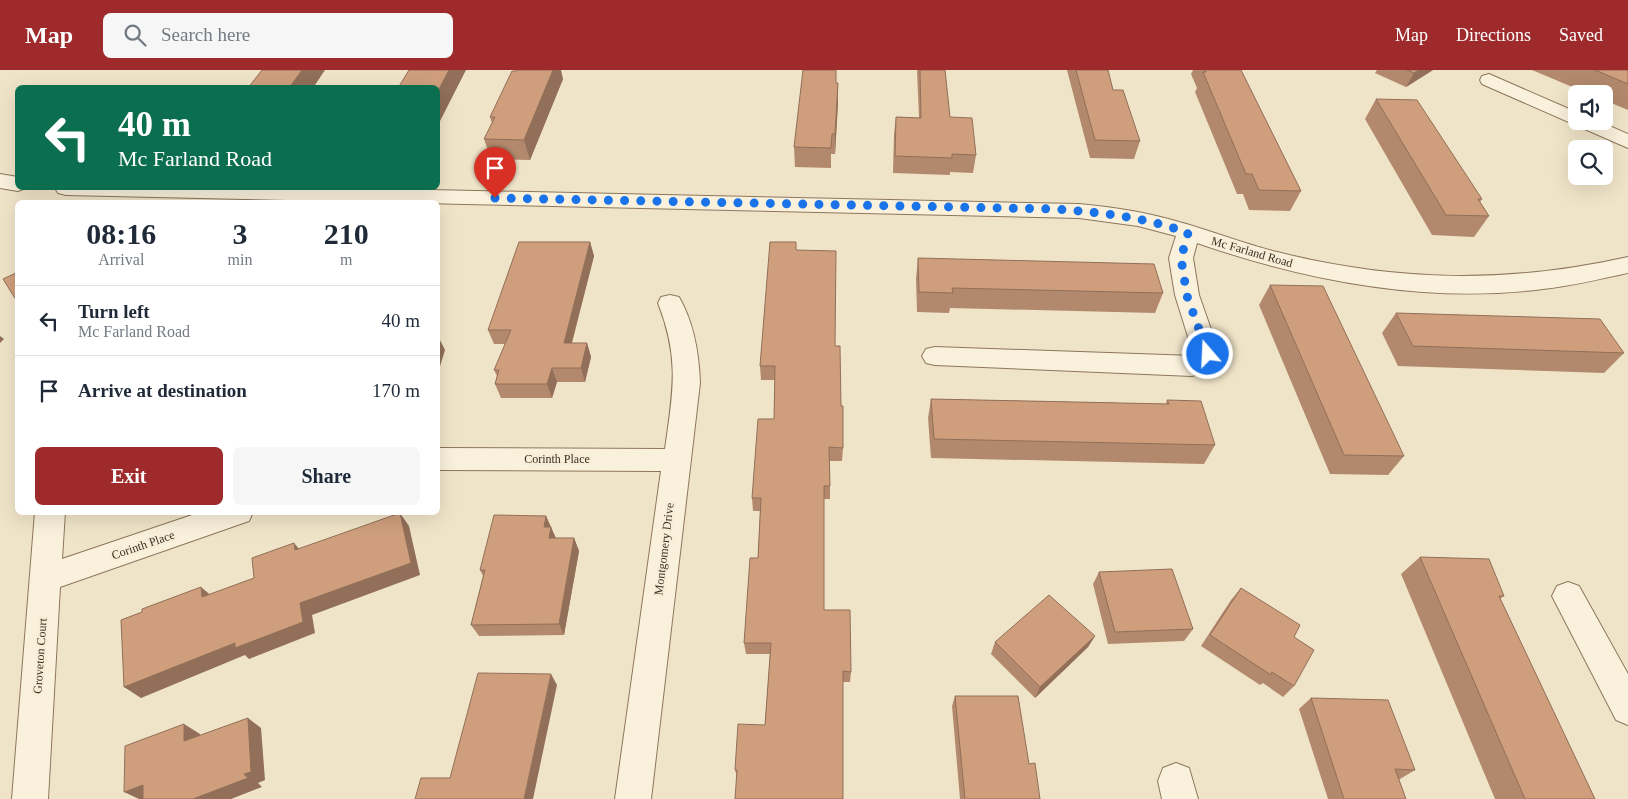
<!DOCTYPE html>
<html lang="en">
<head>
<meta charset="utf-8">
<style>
  :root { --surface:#fff; --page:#f6f6f7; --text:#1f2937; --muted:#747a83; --line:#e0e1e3; --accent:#9e2a2b }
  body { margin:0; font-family:Georgia,serif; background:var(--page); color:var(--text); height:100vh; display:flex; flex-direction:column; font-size:19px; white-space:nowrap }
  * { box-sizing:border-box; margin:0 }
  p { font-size:16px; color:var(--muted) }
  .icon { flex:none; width:28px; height:28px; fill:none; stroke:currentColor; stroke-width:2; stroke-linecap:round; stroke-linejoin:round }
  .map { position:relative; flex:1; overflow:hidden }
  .drawer { position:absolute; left:15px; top:130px; width:425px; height:315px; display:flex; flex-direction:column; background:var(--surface); border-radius:8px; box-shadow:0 5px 20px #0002 }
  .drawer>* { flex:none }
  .hud { position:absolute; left:15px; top:15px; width:425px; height:105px; border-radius:8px; box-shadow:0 5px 20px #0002; background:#0b6e4f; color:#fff; overflow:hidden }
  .tools { position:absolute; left:1568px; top:15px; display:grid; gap:10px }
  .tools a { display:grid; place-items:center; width:45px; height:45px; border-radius:8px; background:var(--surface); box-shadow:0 5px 20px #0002; font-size:25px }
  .pin { position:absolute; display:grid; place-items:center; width:42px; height:42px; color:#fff; margin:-51px -21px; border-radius:50% 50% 50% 0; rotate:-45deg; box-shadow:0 0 5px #0007 }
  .pin .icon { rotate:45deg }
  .me { position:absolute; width:55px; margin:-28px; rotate:341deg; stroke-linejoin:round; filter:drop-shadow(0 0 4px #0008) }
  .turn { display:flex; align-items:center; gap:18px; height:105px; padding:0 20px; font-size:22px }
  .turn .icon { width:65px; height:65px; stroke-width:2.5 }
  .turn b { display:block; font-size:35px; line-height:42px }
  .eta { display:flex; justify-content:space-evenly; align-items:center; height:85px; text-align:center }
  .eta b { font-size:30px; font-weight:700; line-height:35px }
  .cta { display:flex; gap:10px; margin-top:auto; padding:10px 20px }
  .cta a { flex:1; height:58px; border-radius:8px; background:var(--accent); color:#fff; font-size:20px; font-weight:700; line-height:58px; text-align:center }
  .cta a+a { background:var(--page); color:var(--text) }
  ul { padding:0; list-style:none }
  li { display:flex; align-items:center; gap:15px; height:70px; padding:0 20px; border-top:1px solid var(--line) }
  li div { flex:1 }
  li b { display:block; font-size:19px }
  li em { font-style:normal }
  header { display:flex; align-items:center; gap:30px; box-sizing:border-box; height:70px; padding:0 25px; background:var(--accent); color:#fff }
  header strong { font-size:24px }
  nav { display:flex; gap:28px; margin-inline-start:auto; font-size:18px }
  .search { width:350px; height:45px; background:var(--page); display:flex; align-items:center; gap:12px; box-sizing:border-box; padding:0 18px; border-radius:8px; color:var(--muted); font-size:19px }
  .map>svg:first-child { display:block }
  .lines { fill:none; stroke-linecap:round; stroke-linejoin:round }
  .minor-casing { stroke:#8d765c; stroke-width:2 }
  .minor { fill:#faf1dc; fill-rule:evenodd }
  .wall { fill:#b2896c }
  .shaded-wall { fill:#916f58 }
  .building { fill:#cf9f7d; stroke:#916f58 }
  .route { stroke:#1a73e8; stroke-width:9; stroke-dasharray:0 16.2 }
  .labels { text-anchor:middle; stroke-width:4.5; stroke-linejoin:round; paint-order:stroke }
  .street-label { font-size:12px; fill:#3d2e20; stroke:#f7eed8 }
</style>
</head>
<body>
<header>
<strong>Map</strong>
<div class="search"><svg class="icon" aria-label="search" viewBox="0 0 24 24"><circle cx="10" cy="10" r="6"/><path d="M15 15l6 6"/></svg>Search here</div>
<nav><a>Map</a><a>Directions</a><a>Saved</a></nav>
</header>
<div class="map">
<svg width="1628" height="729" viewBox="0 0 1628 729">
  <rect width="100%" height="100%" fill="#f0e4c8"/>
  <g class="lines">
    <defs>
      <path id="minor" d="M1489,4L1576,42V51H1598L1628,64V78L1482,14L1480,10L1482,6Z
        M0,104L18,107V118H26L18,121L0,118Z
        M55,118H341L1079,134C1113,137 1146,142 1179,152C1212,161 1244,174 1277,182C1397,212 1507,214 1628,187V203C1600,209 1571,216 1543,219C1426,234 1307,211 1197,173L1193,188L1199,225L1220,285L1213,300L1192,306L935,295L926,293L922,286L926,279L935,277L1194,286L1175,225L1169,188L1176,166L1138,156L1079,148L66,125L58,123Z
        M670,225L679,227C694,253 699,283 700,313L651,729H615L661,401L438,400V378L665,379C673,321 680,289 658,233L661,227Z
        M35,442H65L62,489L201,442H253L249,451L60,517L48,729H12Z
        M1568,512L1579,516L1628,604V655L1616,650L1552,526L1557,516Z
        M1176,693L1189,698L1198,729H1162L1158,711L1163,698Z"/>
    </defs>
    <!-- minor casing -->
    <use href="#minor" class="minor-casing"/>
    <!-- minor -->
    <use href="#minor" class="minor"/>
  </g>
  <!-- wall -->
  <path class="wall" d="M917,0H945L950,47L976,85L973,103L950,102V105L893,103L894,64L896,47L919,48Z
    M1067,0H1108L1113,20L1140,71L1134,89L1090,88Z
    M1193,0H1241L1301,121L1290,141L1249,140L1243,124H1237L1195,22L1197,18L1191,4Z
    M1377,0H1433L1406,17L1375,3Z
    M1532,0H1628V40L1604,30V24H1589Z
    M516,1L563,9L530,90L491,89L484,69L492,53L490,47Z
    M836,13H838V33L835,84H831V98L795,97L794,77Z
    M1376,29L1482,129L1480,132L1489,146L1474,167L1432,165L1365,49Z
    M590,172L594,186L572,273H587L591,287L585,312H557L552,328H501L495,314L497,306L494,300L505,274H494L488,260Z
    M796,180L835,276L841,336L843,378L842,391H830V429H824V540L851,602L850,612H843L737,707L735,700L765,655L770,584H746L744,573L758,488L760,441H753L752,428L774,349L775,310H761L760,296Z
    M918,188L1163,223L1155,243L950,238L949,243L917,242L916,208Z
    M1270,215L1404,386L1388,405L1330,404L1259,235Z
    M1396,243L1624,283L1604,303L1398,296L1382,263Z
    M931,329L1166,334L1167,330L1215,375L1204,394L931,388L928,348Z
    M546,446L556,468H574L579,481L564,565L479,566L471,555L483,506L480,500Z
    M1420,487L1504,526L1500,529L1595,729H1495L1401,504Z
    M1099,502L1193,559L1184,571L1108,574L1093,514Z
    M1241,518L1294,616L1283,627L1263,613L1260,615L1201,576L1231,530Z
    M1095,566L1088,577L1035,628L991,584L995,572Z
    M955,626L1029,694L1040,729H960L952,636Z
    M1311,628L1415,700L1400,709H1399L1406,729H1328L1299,639Z"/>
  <!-- shaded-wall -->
  <path class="shaded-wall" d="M302,0H325L313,18H289Z
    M449,0H466L438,55V21Z
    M553,0H561L563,9L530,90L524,70Z
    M1419,0H1433L1406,17L1414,3Z
    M838,13V33L835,84V64Z
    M590,172L594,186L568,287L564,273Z
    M0,266L4,269L0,273Z
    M438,266L445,280L438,303Z
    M587,273L591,287L585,312L581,298Z
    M552,298L557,312L552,328L547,314Z
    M400,443L409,456L420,505L312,545L315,563L249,589L245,585L141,628L124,617L300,533Z
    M546,446L556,469L554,481L544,457Z
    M574,468L579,481L564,565L559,554Z
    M294,473L305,486L295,480Z
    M201,517L214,528L202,527Z
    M1095,566L1088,577L1035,628L1040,617Z
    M551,604L557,615L533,729H524Z
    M248,648L261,658L265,710L258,713L262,717L231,729H193L244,704Z
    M184,654L200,664V681L184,671Z
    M143,715L146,729H139L124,722Z"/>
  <!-- building -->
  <path class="building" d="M262,0H302L289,18H248Z
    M409,0H449L438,21V18H398Z
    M516,0H553L524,70L484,69L495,47H490L512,1H516Z
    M803,0H836V13H838L835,64H832L831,78L794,77Z
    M920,0H945L950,47L972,48L976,85L952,84V88L895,86L896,47L921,48Z
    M1076,0H1108L1113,20H1123L1140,71L1095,70Z
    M1205,0H1241L1301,121L1259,120L1252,104H1246L1203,2H1206Z
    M1407,0H1419L1414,3Z
    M1595,0H1628V14Z
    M1376,29L1417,30L1482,129H1478L1489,146L1446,145Z
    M519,172H590L564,273H587L581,298H552L547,314H495L499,300H494L511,260H488Z
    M770,172H796V180L836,181L835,276H840L841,336H843V378L829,377L830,416H824V540H850L851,602L843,601V729H735L737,700H735L738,654L765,655L771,573H744L750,488H758L761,428H752L758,349H774L775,296H760Z
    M918,188L1154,194L1163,223L952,218L953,223L919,222Z
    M18,202V233L3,209Z
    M1270,215L1323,216L1404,386L1344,385Z
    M1396,243L1600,249L1624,283L1413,276Z
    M931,329L1169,334L1167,330L1201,331L1215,375L934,369Z
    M400,443L411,493L300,533L303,552L235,578V573L124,617L121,550L142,542V539L201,517L202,527L254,508L252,488L294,473L295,480Z
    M494,445L546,446L544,457H551L549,468H574L559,554L471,555L485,500H480Z
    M1420,487L1489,489L1504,526H1499L1595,729H1525Z
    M1172,499L1193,559L1115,562L1099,502Z
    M1241,518L1300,555L1294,567L1314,580L1294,616L1272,602L1271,605L1210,565Z
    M1049,525L1095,566L1040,617L995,572Z
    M478,603L551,604L524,729H415L421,708H450Z
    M955,626H1018L1029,694L1035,693L1040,729H965Z
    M1311,628L1388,630L1415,700L1395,699L1406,729H1344Z
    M248,648L251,702L244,704L248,708L193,729H143V715L124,722L125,676L184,654V671Z"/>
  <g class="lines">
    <!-- route -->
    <path class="route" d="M495,128L1053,139C1099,142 1145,147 1188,163L1181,188L1187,226L1208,284"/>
  </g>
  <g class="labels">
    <!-- street labels -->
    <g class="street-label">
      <text transform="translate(1252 182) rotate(16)" y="4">Mc Farland Road</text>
      <text x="557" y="393">Corinth Place</text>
      <text transform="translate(143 475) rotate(-19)" y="4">Corinth Place</text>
      <text transform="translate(664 479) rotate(-83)" y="4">Montgomery Drive</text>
      <text transform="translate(40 586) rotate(-86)" y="4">Groveton Court</text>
    </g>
  </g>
</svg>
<div class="tools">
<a><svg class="icon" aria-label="sound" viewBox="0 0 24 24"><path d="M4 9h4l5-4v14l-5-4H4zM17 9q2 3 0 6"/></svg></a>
<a><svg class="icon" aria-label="search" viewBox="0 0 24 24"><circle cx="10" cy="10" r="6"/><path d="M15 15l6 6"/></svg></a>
</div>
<div class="pin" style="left:495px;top:128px;background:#d93025"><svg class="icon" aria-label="arrive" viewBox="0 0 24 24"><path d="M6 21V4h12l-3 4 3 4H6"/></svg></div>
<svg class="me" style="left:1208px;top:284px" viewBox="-20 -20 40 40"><circle r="17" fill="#1a73e8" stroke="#fff" stroke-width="3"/><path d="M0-11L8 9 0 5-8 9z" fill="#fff"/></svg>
<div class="hud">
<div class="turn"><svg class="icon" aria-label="left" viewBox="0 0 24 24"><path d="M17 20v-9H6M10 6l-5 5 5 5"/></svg><div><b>40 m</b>Mc Farland Road</div></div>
</div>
<section class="drawer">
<div class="eta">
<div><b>08:16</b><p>Arrival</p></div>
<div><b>3</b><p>min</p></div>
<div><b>210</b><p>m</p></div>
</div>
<ul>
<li><svg class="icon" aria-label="left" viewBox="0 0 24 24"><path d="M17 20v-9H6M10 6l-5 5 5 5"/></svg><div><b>Turn left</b><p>Mc Farland Road</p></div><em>40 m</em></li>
<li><svg class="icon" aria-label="arrive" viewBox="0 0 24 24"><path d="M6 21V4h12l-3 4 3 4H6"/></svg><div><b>Arrive at destination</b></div><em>170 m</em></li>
</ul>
<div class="cta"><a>Exit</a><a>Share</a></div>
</section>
</div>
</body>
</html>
